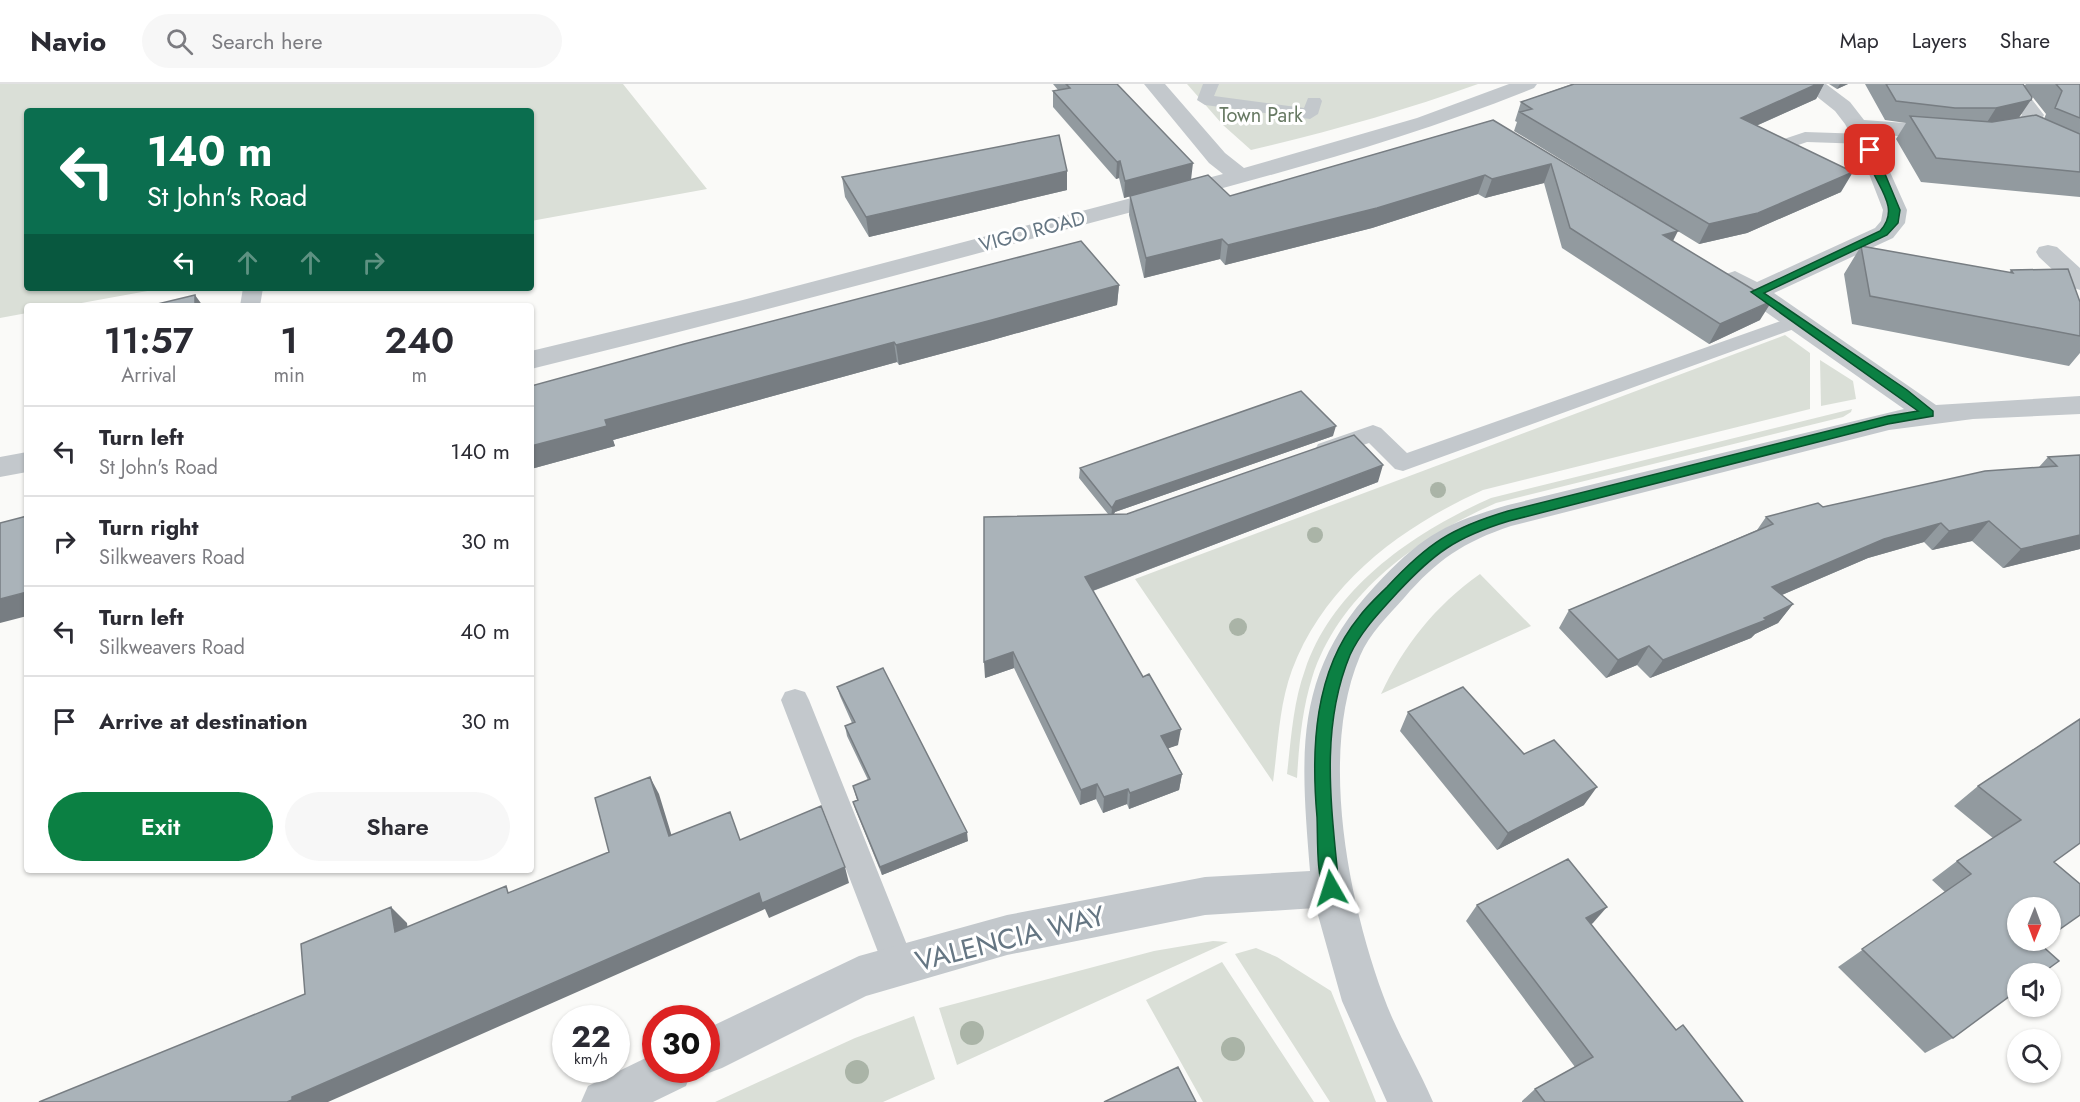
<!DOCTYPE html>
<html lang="en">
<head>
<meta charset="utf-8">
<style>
  :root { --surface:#fff; --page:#f7f7f7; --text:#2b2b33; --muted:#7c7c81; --line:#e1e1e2; --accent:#0b8043 }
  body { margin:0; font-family:Jost,sans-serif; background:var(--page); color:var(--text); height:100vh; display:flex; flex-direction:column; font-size:22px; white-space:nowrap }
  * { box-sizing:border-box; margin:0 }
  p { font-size:20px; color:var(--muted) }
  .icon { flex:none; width:33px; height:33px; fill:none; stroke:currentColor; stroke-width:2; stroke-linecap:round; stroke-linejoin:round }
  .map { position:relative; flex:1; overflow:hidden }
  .sheet { position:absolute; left:24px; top:219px; width:510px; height:570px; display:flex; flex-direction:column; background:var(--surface); border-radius:6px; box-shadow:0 2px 4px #0004 }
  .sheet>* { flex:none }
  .banner { position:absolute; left:24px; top:24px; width:510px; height:183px; border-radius:6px; box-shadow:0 2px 4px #0004; background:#0b6e4f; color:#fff; overflow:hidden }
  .needle { width:39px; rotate:181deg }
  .buttons { position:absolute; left:2007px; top:813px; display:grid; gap:12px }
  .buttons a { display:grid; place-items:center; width:54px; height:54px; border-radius:50%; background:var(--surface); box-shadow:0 2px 4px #0004; font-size:30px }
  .speed { position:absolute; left:552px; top:921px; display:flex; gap:12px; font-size:30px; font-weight:700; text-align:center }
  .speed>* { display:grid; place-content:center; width:78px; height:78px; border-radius:50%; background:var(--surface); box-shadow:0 2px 4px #0004; line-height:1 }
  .speed small { font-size:15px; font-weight:400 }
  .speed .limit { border:9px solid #d22; background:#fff; color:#111 }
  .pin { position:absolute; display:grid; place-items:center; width:51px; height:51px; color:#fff; margin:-26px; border-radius:12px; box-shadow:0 3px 9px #0006 }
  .me { position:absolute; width:66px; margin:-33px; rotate:354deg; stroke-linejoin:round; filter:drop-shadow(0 0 4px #0008) }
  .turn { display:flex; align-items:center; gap:21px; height:126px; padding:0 24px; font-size:27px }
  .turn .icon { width:78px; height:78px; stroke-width:2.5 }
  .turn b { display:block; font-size:42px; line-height:51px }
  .lanes { display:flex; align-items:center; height:57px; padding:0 24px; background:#0003; justify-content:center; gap:30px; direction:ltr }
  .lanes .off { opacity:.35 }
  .eta { display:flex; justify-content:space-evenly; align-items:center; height:102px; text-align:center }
  .eta b { font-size:36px; font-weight:600; line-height:42px }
  .button { display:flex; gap:12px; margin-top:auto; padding:12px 24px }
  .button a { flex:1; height:69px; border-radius:36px; background:var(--accent); color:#fff; font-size:24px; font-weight:600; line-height:69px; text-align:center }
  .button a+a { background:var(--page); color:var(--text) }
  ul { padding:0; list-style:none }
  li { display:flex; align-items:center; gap:18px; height:90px; padding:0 24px; border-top:2px solid var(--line) }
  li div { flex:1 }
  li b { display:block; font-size:22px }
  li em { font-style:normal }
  header { display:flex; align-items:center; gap:36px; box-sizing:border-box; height:84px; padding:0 30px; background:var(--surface); border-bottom:2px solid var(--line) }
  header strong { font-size:28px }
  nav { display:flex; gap:33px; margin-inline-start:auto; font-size:21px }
  .search { width:420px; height:54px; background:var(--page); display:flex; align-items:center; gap:15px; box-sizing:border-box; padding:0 21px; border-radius:33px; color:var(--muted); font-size:22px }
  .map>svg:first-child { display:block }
  .green { fill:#dadfd7 }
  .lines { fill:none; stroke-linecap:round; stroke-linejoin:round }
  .lane { fill:#c3c8cc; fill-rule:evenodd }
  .street { fill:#c3c8cc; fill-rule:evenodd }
  .tree { fill:#aab4a7 }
  .wall { fill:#929a9f }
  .shaded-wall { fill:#777d82 }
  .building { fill:#aab3b9; stroke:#777d82; stroke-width:1.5 }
  .route { fill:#0b8043; stroke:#07532c; stroke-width:1.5 }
  .labels { text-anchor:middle; stroke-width:6; stroke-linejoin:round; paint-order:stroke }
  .far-park-label { font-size:20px; fill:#687a64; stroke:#fff }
  .far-street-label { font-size:20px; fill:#657683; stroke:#fff }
  .near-street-label { font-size:28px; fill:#657683; stroke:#fff }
</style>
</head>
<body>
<header>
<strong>Navio</strong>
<div class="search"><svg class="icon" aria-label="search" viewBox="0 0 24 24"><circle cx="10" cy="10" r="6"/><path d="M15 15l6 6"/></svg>Search here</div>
<nav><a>Map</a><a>Layers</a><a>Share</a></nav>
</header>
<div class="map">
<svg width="2080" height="1018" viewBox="0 0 2080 1018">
  <rect width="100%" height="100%" fill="#fafaf8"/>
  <!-- green -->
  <path class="green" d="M0,0H623L707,105L531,137V27H27V204H164L65,222H27V229L0,234Z
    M1187,0H1478C1403,27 1328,48 1251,66L1223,41Z
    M1785,251L1810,269V325L1483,406C1401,443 1325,499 1292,586C1279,621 1278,662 1273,698L1135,495Z
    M1820,276L1853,297L1856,315L1821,322Z
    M1852,325L1851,328L1843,333L1496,419C1419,453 1339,509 1312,594C1302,626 1299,661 1297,694L1287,690C1291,656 1293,619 1305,586C1333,503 1414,448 1491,414Z
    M1480,490L1531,542L1381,610C1404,561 1435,522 1480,490Z
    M1213,857L1228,858L957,981L939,924L1154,867Z
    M1256,864L1277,873L1331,907L1376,1018H1330L1235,870Z
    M1222,878L1314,1018H1203L1146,916Z
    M914,932L935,995L883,1018H715L855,954Z"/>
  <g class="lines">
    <!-- lane -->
    <path class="lane" d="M1203,0H1219L1214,12L1304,24L1308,14H1320L1322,17L1318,30L1310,35L1205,21L1197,16Z
      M1805,48L1865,50L1873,55L1865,60L1807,58L1775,69L1766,64L1769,60Z
      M243,204H263L260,222H240Z
      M1798,231L1805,233L1808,237L1805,241L1403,387L1395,385L1369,359L1326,374L1318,372L1315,366L1318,360L1373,341L1381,344L1407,369Z
      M795,605L805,608L809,616L915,881L910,892L899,897L888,892L883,881L781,616L785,608Z"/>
    <!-- street -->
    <path class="street" d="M1144,0H1165L1225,69L1244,84L1417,34L1509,0H1537L1534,4C1391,62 1242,99 1094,138C906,189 719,239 531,285V267L739,217L1223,90L1209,79Z
      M1801,0H1826L1850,18L1864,36L1947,42L1955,44L1958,49L1955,54L1947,56L1873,50L1907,126L1905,139L1893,154L1774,209L1936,321L2080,312V330L1973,335L1889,346L1511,442C1463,458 1437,476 1404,514C1388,532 1369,550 1360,572C1319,669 1348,815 1383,911C1396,948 1418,982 1433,1018H1387L1342,917L1316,824L1205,831L1007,871L866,912L722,984L706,990L695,986H706V945L859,872L1007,831L1205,793L1310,787C1301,673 1292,591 1375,502C1422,452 1443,440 1508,421L1904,325L1726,200L1722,195L1726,190L1735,187L1757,198L1875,144L1881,137L1883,126L1862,72L1845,40L1835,27Z
      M1999,0H2020L2044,31C2034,52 2010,62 1988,57L1985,52L1988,47L2011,43L2022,31Z
      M2048,161L2057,163L2080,184V206L2071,203L2039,173L2036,168L2039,163Z
      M27,368V388L0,393V373Z
      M654,970L656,986H692L686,1002L653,1018H581L588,1002Z"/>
  </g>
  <!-- trees -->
  <g class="tree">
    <circle cx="1438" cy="406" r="8"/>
    <circle cx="1315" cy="451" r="8"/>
    <circle cx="1238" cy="543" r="9"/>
    <circle cx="972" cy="949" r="12"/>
    <circle cx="1233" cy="965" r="12"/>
    <circle cx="857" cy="988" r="12"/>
  </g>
  <!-- wall -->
  <path class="wall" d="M1053,0H1117L1191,96L1230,112L1493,36L1673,157L1760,236L1709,260L1562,164L1544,99L1485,114L1478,110L1372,144L1225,181L1220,175L1144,194L1129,131L1130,112L1124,114L1119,94L1116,95L1053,23V7L1058,6Z
    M1572,0H1824L1816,15L1756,42L1841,108L1747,149L1699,160L1514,47L1517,38L1515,37L1521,18Z
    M1829,0H1848L1837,5Z
    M1865,0H2023L2019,34L2044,35L2046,30L2024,2L2026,0H2080V113L1921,98L1896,55L1906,39L1885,36Z
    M1067,87V106L869,153L845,113L842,93Z
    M1861,162L2009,189L2011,186L2080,218V269L2069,282L1852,240L1844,190Z
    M1119,201L1117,221L989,257L899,281L897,278L613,356L615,362L531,385L684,260Z
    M1333,352L1115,428L1114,430H1127L1378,398L1093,507L1178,661L1168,664L1182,690L1179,706L1129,725L1127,720L1103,729L1096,715L1080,721L1014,584L985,594L1108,430L1079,394L1080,384Z
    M2080,371V465L2003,484L1972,457L1932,466L1924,458L1868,474L1782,511L1793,520L1778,539L1755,550L1751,554L1650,594L1637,581L1606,594L1559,544L1569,526L1757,446L1766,433L2039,383L2048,373Z
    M837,603L968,757L882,791L856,727L853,718L857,716L853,702L868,696L847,652L845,642L852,639L840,612Z
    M1408,628L1524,670L1584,721L1497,766L1400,647Z
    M2080,635L2039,859L1953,954L1925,969L1838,883L1945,808L1932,796L1957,777L1993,754L1954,722L1978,702Z
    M1477,821L1593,839L1591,840L1676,946L1743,1018H1522V1017L1535,1005L1575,983L1466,837Z"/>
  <!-- shaded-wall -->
  <path class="shaded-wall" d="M1817,0H1824L1816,15L1731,53L1741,34Z
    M1840,0H1848L1837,5Z
    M2031,16L2018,35L1984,43L1996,24Z
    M1120,77L1119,94L1116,95L1117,78Z
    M1193,79L1191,96L1124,114L1125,97Z
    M1551,80L1544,99L1485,114L1492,95Z
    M1067,87V106L869,153L866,133Z
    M1853,88L1841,108L1747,149L1699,160L1709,140Z
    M1485,91L1478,110L1372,144L1225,181L1228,161Z
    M1678,147L1668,167L1663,151Z
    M1222,155L1220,175L1144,194L1146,174Z
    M1119,201L1117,221L989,257L899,281L896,261Z
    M195,211L203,222H195Z
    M1772,217L1760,236L1709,260L1720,240Z
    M894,258L897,278L613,356L615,362L531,385V362L605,336Z
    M1336,342L1333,352L1115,428L1111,435L1112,424L1116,417Z
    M1383,381L1378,398L1084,510L1085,493Z
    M1989,437L1972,457L1932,466L1949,447Z
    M1941,439L1924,458L1868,474L1758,521L1772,503L1884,455Z
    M2080,451V465L2003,484L2021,465Z
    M27,508V532L0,539V515Z
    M1793,520L1778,539L1755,550L1751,554L1650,594L1663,576L1764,534Z
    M1649,562L1637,581L1606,594L1618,576Z
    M1013,568L1014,584L985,594L984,578Z
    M1181,645L1178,661L1158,668L1161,652Z
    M1182,690L1179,706L1129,725L1130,709Z
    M650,693L659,710L677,769L669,752Z
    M1097,700L1096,715L1080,721L1081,706Z
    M1597,703L1584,721L1497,766L1508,749Z
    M1128,705L1127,720L1103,729L1104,713Z
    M967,748L968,757L882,791L880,783Z
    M845,783L849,799L769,834L765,825L328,1018H287L292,1013L759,809Z
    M391,823L407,839L410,863L395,848Z
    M1607,823L1593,839L1572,850L1586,834Z"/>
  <!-- building -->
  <path class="building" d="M1066,0H1117L1193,79L1125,97L1120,77L1117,78L1053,7L1070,4Z
    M1574,0H1817L1741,34L1853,88L1758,129L1709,140L1520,28L1532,25L1521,18Z
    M1886,0H2023L2032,13L2031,16L1996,24H1955L1896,17Z
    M2056,0H2080V34L2055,24L2062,7Z
    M2036,31L2080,50V88L1936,74L1910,32L1992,38Z
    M1493,36L1678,147L1663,151L1772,217L1720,240L1570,144L1551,80L1492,95L1485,91L1377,124L1228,161L1222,155L1146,174L1130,112L1208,91L1230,112Z
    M1059,51L1067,87L866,133L842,93Z
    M1081,157L1119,201L988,237L896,261L894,258L605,336L607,342L531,362V302L684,260Z
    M1861,162L2013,189L2011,186L2068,185L2080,218V252L1870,212Z
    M195,211V222H153V221Z
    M1301,307L1336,342L1116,417L1112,424L1080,384Z
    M1354,351L1383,381L1085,493L1143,593L1149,590L1181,645L1161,652L1182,690L1130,709L1128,705L1104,713L1097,700L1081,706L1013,568L984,578V433L1127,430Z
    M2080,371V451L2021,465L1989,437L1949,447L1941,439L1884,455L1772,503L1793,520L1764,534L1766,536L1663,576L1649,562L1618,576L1569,526L1773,440L1766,433L1818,419L1823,423L1985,387L2057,382L2048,373Z
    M27,432V508L0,515V439Z
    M883,584L967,748L880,783L853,718L858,716L853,702L870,695L845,642L855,638L837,603Z
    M1463,603L1524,670L1554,656L1597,703L1508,749L1408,628Z
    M2080,635V759L2054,778L2080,800V831L2050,852V824H2018V856H2043L2039,859L2059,877L2041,890H2018V906L1953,954L1862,865L1971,790L1957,777L2021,736L1978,702Z
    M650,693L669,752L730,728L740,756L821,722L845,783L762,819L759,809L292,1013V1016L287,1018H39L305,910L301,860L391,823L395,848L506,802L508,809L609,768L595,714Z
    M1568,775L1607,823L1586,834L1676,946L1683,941L1743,1018H1545L1535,1005L1593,973L1477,821Z
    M1178,983L1196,1018H1104Z"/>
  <!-- route -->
  <path class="route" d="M1867,64L1875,66L1900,126L1898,139L1887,151L1764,209L1907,306L1933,327V332L1888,340L1509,437C1456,453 1434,469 1397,509C1380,528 1361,547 1350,571C1319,646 1332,726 1339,804L1337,810L1331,812L1325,810C1316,791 1318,754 1317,733C1311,665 1314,588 1359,533C1367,522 1378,512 1387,503C1428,459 1451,444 1508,427L1888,332L1918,327L1751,208L1880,147C1906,120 1864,92 1867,64Z"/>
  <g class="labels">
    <!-- far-park labels -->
    <g class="far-park-label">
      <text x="1261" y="38">Town Park</text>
    </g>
    <!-- far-street labels -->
    <g class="far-street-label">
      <text transform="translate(1032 147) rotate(-15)" y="7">VIGO ROAD</text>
    </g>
    <!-- near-street labels -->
    <g class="near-street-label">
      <text transform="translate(1010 854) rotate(-14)" y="10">VALENCIA WAY</text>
    </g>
  </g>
</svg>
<div class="buttons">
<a><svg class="needle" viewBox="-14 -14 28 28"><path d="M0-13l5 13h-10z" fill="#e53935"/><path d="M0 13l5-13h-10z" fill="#7c7c81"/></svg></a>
<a><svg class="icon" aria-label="sound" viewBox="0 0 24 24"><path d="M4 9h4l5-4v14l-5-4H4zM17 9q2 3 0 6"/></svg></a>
<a><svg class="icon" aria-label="search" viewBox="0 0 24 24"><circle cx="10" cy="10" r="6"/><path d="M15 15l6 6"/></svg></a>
</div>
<div class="speed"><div>22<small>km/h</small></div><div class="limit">30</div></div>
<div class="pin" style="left:1870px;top:66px;background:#d93025"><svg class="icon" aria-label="arrive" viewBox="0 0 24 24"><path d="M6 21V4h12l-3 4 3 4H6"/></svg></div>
<svg class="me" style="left:1331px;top:804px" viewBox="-20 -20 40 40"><path d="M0-17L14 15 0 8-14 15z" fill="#0b8043" stroke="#fff" stroke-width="4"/></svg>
<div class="banner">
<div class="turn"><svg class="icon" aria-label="left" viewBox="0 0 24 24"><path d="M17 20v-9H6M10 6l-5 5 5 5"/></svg><div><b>140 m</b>St John's Road</div></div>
<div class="lanes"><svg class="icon" aria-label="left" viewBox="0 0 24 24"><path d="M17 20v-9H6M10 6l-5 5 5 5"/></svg><svg class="icon off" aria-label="ahead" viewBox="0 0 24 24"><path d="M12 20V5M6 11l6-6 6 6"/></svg><svg class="icon off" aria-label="ahead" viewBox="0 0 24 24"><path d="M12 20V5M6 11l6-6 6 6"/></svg><svg class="icon off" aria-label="right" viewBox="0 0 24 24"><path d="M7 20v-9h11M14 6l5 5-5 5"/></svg></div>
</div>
<section class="sheet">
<div class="eta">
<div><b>11:57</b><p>Arrival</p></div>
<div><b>1</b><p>min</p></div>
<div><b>240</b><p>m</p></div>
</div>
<ul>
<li><svg class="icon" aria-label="left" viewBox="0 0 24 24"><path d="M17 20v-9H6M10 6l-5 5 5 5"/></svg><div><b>Turn left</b><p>St John's Road</p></div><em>140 m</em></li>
<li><svg class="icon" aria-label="right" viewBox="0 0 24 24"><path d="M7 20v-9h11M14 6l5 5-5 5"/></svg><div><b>Turn right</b><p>Silkweavers Road</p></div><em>30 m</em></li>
<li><svg class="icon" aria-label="left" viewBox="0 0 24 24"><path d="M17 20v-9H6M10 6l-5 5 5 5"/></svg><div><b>Turn left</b><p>Silkweavers Road</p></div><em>40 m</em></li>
<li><svg class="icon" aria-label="arrive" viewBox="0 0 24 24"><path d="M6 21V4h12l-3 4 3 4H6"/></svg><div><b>Arrive at destination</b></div><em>30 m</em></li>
</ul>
<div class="button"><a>Exit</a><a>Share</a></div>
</section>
</div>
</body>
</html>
